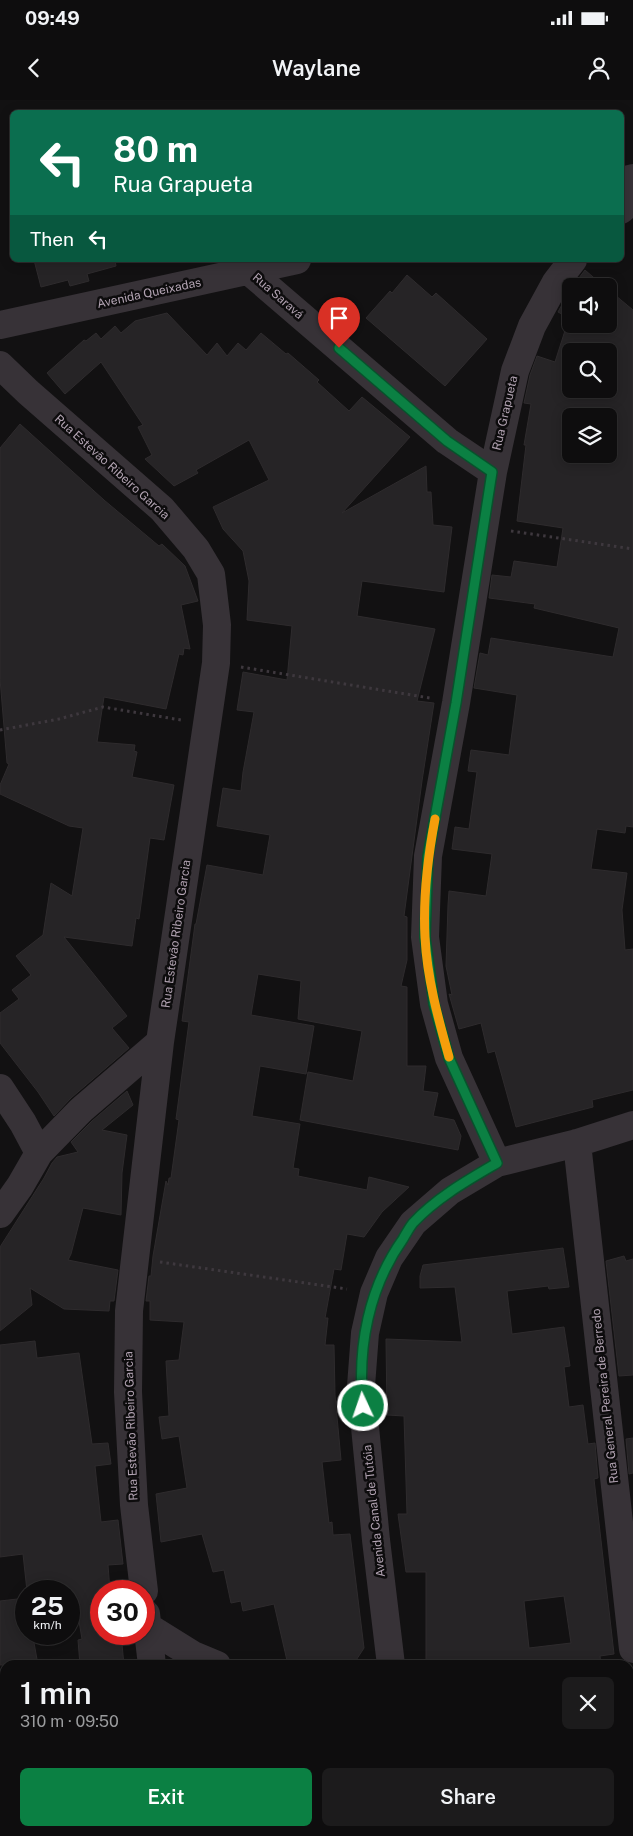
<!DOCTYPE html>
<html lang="en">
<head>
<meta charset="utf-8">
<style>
  :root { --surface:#0e0d0e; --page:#1c1b1c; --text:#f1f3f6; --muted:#9b9c9e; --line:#2e2d2e; --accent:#0b8043 }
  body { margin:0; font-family:"Public Sans",sans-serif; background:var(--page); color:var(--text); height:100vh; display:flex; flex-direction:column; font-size:19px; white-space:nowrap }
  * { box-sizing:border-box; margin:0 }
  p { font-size:16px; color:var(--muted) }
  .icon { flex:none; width:28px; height:28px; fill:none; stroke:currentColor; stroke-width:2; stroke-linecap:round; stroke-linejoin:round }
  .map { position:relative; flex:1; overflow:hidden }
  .details { position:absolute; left:0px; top:1560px; width:634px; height:176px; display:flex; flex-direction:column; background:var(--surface); border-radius:15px 15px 0 0; box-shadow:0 2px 12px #0003,0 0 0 1px var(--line) }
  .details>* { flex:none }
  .banner { position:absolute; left:10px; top:10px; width:614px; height:152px; border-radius:8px; box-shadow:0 2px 12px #0003,0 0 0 1px var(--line); background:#0b6e4f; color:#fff; overflow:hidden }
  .fabs { position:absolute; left:562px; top:178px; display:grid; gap:10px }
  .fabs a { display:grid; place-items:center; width:55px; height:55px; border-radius:8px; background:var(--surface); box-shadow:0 2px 12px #0003,0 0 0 1px var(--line); font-size:25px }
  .speed { position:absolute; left:15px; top:1480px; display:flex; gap:10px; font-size:25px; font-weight:700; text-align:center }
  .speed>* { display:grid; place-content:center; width:65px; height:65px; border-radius:50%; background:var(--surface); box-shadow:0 2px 12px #0003,0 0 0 1px var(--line); line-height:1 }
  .speed small { font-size:12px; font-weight:400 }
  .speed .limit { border:8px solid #d22; background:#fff; color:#111 }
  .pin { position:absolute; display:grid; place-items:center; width:42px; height:42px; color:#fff; margin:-51px -21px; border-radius:50% 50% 50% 0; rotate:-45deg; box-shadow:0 0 5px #0007 }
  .pin .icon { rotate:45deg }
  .me { position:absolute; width:55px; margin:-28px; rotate:357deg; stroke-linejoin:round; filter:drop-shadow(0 0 4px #0008) }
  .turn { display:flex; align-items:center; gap:18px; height:105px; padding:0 20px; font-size:22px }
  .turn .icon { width:65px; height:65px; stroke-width:2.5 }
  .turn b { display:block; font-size:35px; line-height:42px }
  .then { display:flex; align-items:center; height:48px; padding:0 20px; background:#0003; gap:10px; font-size:19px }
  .round { display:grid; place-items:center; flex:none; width:52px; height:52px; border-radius:8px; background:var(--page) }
  .overview { display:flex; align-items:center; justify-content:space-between; height:85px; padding:0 20px }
  h1 { font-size:30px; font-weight:600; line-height:38px }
  .action { display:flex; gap:10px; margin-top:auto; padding:10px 20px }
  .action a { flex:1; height:58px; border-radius:8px; background:var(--accent); color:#fff; font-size:20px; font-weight:600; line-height:58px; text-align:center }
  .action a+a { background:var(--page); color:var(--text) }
  .status { display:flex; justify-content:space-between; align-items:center; height:35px; padding:0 25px; background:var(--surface); direction:ltr }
  .status svg { height:14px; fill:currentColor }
  header { display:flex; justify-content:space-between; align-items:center; height:65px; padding:0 20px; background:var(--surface); font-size:22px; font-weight:600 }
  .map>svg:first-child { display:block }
  .building { fill:#262426; stroke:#2e2b2d; fill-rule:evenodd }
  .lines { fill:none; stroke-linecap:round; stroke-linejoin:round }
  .path { stroke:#3e383e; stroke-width:3; stroke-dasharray:2.5 4; stroke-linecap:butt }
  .minor { stroke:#373237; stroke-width:28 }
  .route-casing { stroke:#07532c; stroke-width:12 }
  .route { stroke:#0b8043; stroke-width:9 }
  .slow { stroke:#f59e0b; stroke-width:9 }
  .labels { text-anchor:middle; stroke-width:5; stroke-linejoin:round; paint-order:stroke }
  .street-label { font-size:12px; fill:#b2a3b2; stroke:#0d0c0d }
</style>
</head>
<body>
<div class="status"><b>09:49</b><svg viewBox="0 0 49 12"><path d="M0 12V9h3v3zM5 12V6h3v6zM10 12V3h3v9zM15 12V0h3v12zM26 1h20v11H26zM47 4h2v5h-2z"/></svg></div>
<header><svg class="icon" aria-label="back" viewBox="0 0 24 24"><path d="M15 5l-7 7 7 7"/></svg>Waylane<svg class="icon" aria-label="person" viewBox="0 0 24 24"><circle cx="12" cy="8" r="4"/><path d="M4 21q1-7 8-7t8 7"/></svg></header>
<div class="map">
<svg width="633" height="1736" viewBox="0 0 633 1736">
  <rect width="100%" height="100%" fill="#121112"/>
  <!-- building -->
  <path class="building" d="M34,160H115L116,166L87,174L89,181L70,186L68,180L41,187Z
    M585,170L593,177L605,186H573Z
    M407,175L432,197L436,193L487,239L445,286L366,218L390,191L392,193Z
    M571,188V224H609V190L633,210V727L626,726L625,733L597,729L591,769L627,773L622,810L625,850L633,849V990L592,1000L593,1007L516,1027L495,951L488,953L481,923L459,929L449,894L452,895L446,866L448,805L449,791L486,796L492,754L452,749L455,727L469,729L477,672L468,671L471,650L509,655L517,595L474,588L480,553L488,555L491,538L613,557L619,528L534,508L535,504L489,498L492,475L511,477L514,461L557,467L563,428L517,421L526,345H524L531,304L524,303L530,275L537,256L555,262L569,218L558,212ZM571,251H609V289H571ZM571,316H609V354H571Z
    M167,213L207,255L217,243L227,256L238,243L246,250L261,233L286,254L288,253L319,280L317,282L349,311L362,297L410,337L342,413L426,366L427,392H431L433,425L452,427L444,492L362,481L357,516L435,529L417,601L434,603L422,681L404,816L407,817V860L401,886L407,887V966H426L423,991L438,993L433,1016L454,1020L461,1036L458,1050L300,1020L308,972L353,981L362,931L298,919L301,881L258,874L251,915L314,926L306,974L260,966L252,1016L300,1024L293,1068L299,1069L298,1076L367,1090L369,1077L409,1087L382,1112L364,1137L347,1134L341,1170L334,1169L325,1218H328L325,1245H334L335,1295L341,1360L322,1362L329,1423L332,1422L333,1435L350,1434L364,1548L353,1565H288L274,1504L243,1511L241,1501L231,1503L224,1470L213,1472L202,1434L161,1442L156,1394L187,1388L179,1336L162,1339L159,1317L169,1316L166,1261L179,1260L184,1222L150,1220V1201H146L149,1176H151L153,1156L166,1081L168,1085L169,1078H171L179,1020L176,1019L189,922L182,921L195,824H196L207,765L263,775L270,735L217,726L223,688L241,691L243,672L254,612L237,610L243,572L287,580L292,526L247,520L249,481L243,451L223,429L213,407L269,380L249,340L196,370L198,373L174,386L145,359L152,355L138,327L143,325L101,262L65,294L47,273L84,240L86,241L96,233L101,239L115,226L121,233L135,221Z
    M20,324L104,400L159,446L162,444L185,466L198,501L181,505L190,549L184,548L183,555L179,554L166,609L104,597L97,642L135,645L134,651L137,652L132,677L174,685L164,740L150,738L139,819L136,818L132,846L64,837L127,916L112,928L129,948L71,998L54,1016L38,992L0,943V913L19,899L12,890L31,875L16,856L43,835L51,783L72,796L83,728L69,726L0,694V685L9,664L7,663L0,579V348Z
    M127,991L133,1005L102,1030L127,1035L122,1073L121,1115L83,1108L71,1154L68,1160L118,1170L114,1201H110L109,1211L64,1209L30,1188L32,1205L0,1231V1147L44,1078L52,1063L57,1057L78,1052L71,1042L92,1021Z
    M563,1148L569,1187L549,1189L548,1186L507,1191L512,1234L564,1227L570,1266L564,1267L569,1307L583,1305L588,1344L595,1343L598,1378L594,1379L614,1554L600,1556L601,1565H426V1472H406L398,1414H407L404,1316L387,1315L386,1239L462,1242L455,1187L420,1188V1176L423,1165ZM564,1496L571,1543L529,1548L524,1501Z
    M624,1156L626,1161L633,1159V1275L619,1276L606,1161Z
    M35,1241L37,1258L79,1253L92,1344L108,1343L111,1364L95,1366L101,1422L118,1420L123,1464L108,1465L110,1491H101V1534H121L124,1565H80L78,1540L82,1539L74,1492L27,1491L23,1454L0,1457V1245Z
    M633,1338V1373L629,1374L626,1339Z
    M26,1498V1537H33L38,1565H0V1501Z"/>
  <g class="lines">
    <!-- path -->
    <path class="path" d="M511,431L633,449
      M241,567L430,598
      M0,630L59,619L103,607L181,620
      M160,1162L347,1189"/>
    <!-- minor -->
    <path class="minor" d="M621,81L633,78
      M621,110L633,99
      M250,172L447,341L493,372
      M0,225L297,160
      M0,265L28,292L162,409L196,449L211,474L217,525L216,563L160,942L129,1211L128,1292L134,1405L144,1491
      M0,988L23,1023L39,1053L20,1086L0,1114
      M577,1043L633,1549
      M39,1053L81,1010L160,942
      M497,1063L449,958L434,904L425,837L428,756L456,603L493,372L515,271L532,226L556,182L573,160
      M146,1514L152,1565
      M148,1527L193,1555L217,1565
      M391,1565L376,1440L361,1286L365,1233L374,1193L389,1158L413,1123L450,1091L497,1063L577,1043L633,1025
      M629,1724H633
      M173,1731V1736
      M411,1731L412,1736
      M532,1736L572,1731"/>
  </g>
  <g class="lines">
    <defs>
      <path id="route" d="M339,248L447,341L492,372L456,603L428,756L425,837L434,904L449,958L497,1063C468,1080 436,1098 413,1123C409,1128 406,1134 403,1139C369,1187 357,1247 363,1306"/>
    </defs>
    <!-- route casing -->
    <use href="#route" class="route-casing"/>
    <!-- route -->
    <use href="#route" class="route"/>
    <!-- slow -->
    <path class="slow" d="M435,719C428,756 423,800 425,837C427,878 438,918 449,957"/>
  </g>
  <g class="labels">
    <!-- street labels -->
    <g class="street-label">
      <text transform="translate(149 193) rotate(-12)" y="4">Avenida Queixadas</text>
      <text transform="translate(278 196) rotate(41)" y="4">Rua Saravá</text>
      <text transform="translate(505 313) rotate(-77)" y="4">Rua Grapueta</text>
      <text transform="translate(112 367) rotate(42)" y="4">Rua Estevão Ribeiro Garcia</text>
      <text transform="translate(176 834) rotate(-82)" y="4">Rua Estevão Ribeiro Garcia</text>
      <text transform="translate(605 1296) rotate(-96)" y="4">Rua General Pereira de Berredo</text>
      <text transform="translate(131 1326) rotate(-92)" y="4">Rua Estevão Ribeiro Garcia</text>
      <text transform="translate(374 1411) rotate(-96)" y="4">Avenida Canal de Tutóia</text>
    </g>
  </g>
</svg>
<div class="fabs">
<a><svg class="icon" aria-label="sound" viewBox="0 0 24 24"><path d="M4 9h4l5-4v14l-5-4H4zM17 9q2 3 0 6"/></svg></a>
<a><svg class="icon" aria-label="search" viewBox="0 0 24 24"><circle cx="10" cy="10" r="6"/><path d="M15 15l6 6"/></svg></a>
<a><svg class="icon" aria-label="layers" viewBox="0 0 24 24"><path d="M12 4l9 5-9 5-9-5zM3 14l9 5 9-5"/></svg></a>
</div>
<div class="speed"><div>25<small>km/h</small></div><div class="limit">30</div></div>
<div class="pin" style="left:339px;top:248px;background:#d93025"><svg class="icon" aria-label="arrive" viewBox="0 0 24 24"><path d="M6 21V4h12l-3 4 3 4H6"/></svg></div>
<svg class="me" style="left:363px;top:1306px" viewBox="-20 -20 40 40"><circle r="17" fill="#0b8043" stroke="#fff" stroke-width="3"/><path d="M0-11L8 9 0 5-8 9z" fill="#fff"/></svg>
<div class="banner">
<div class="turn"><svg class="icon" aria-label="left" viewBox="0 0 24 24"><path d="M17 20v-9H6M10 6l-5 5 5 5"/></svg><div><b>80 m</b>Rua Grapueta</div></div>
<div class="then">Then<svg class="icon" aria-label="left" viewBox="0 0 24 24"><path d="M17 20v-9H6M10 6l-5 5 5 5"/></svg></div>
</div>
<section class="details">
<div class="overview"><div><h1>1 min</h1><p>310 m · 09:50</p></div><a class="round"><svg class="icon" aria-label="close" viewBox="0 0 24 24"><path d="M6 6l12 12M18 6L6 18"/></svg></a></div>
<div class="action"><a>Exit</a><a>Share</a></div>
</section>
</div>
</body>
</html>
